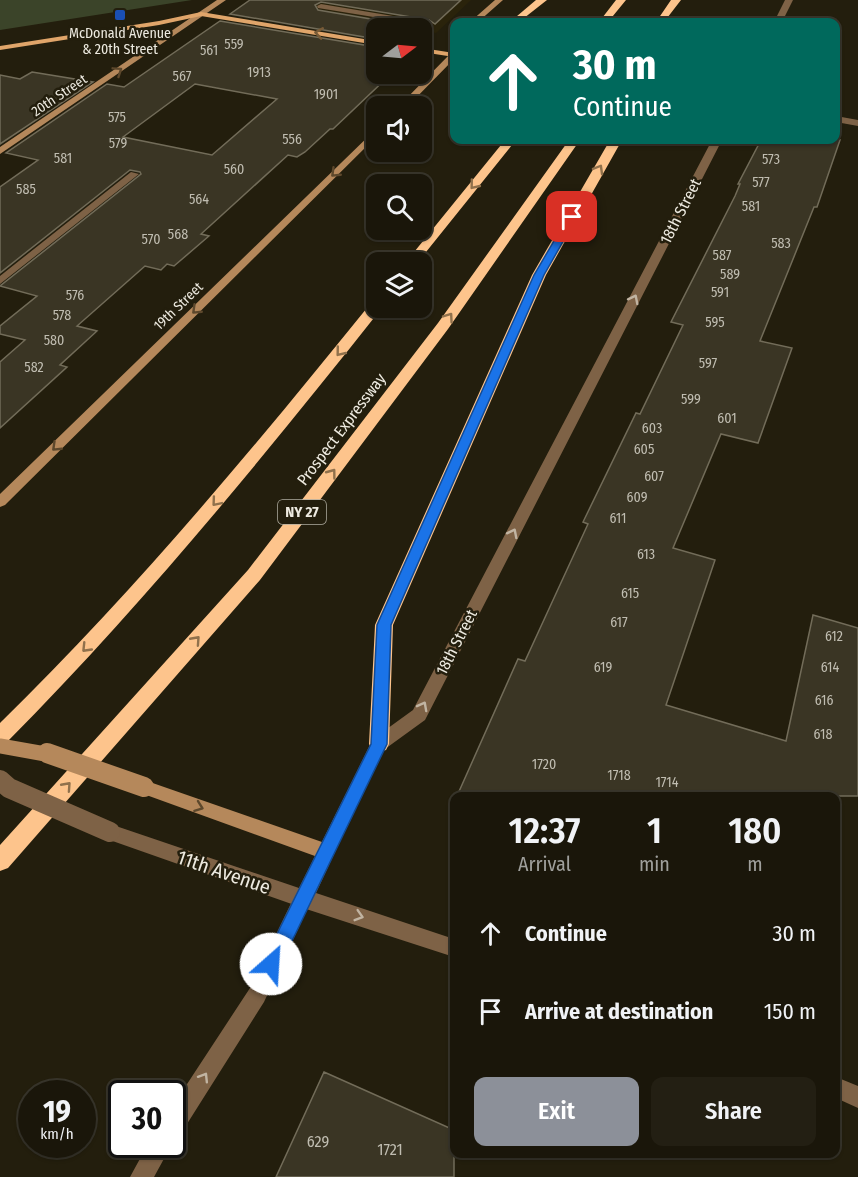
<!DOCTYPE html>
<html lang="en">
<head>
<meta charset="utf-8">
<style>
  :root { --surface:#1a160a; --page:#231f13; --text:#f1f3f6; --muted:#9f9f9c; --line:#38352b; --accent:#8c9099 }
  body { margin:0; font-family:"Fira Sans Condensed",sans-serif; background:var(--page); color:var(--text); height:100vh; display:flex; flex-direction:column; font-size:22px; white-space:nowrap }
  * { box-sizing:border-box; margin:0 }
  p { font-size:20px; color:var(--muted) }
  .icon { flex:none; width:33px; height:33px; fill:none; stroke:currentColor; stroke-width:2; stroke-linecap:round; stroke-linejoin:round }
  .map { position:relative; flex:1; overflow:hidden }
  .drawer { position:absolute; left:450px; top:792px; width:390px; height:366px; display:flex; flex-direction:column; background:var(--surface); border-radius:12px; box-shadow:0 2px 4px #0004,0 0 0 2px var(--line) }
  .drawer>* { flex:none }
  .banner { position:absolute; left:450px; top:18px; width:390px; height:126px; border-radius:12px; box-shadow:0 2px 4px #0004,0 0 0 2px var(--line); background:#00695c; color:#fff; overflow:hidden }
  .needle { width:39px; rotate:74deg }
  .controls { position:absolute; left:366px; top:18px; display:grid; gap:12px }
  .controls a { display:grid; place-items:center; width:66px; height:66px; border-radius:12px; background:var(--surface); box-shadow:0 2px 4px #0004,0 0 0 2px var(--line); font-size:30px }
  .speed { position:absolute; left:18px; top:1080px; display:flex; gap:12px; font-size:30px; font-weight:700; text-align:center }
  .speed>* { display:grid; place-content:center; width:78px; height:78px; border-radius:50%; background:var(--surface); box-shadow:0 2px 4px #0004,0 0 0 2px var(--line); line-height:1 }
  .speed small { font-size:15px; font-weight:400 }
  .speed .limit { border:3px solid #111; border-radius:9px; background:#fff; color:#111 }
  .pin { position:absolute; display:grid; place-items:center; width:51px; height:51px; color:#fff; margin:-26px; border-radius:12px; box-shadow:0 3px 9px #0006 }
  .me { position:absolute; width:66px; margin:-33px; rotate:26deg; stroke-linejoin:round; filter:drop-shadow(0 0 4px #0008) }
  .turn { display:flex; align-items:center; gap:21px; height:126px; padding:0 24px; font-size:27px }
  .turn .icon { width:78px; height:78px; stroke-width:2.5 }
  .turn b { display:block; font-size:42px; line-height:51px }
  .eta { display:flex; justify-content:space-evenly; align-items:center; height:102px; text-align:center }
  .eta b { font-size:36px; font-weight:600; line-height:42px }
  .cta { display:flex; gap:12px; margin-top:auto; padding:12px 24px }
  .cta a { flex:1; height:69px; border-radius:12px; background:var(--accent); color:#fff; font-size:24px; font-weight:600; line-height:69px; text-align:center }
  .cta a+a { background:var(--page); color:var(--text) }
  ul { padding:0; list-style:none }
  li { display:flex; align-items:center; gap:18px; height:78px; padding:0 24px }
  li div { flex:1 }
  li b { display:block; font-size:22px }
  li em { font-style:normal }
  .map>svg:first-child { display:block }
  .built { fill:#2a230b }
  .green { fill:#3b4429 }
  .building { fill:#3a3524; stroke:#726c59; stroke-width:1.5; fill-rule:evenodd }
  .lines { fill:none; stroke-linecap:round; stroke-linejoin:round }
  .service { fill:#7e6246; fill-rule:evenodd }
  .minor { fill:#7e6246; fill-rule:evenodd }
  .tertiary { fill:#7e6246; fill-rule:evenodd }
  .secondary { fill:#b5885b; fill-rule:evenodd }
  .primary { fill:#e0a56a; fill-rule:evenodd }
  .motorway { fill:#fdc48c; fill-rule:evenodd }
  .tertiary-bridge { stroke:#7e6246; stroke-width:20 }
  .secondary-bridge-far1 { stroke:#b5885b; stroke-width:15 }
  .secondary-bridge { stroke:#b5885b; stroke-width:20 }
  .oneway { stroke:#785b37 }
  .oneway2 { stroke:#5d482c }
  .oneway3 { stroke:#90714c }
  .oneway4 { stroke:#c1b4a2 }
  .route { fill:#1a73e8; stroke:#114b97; stroke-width:1.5 }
  .transit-dot { fill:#1a4fb4; stroke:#231e0d; stroke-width:2 }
  .labels { text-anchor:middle; stroke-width:5; stroke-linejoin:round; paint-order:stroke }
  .far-poi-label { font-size:14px; fill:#edeae0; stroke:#231e0d }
  .number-label { font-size:14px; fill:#c0bdb1 }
  .far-street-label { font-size:14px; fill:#edeae0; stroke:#231e0d }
  .shield { fill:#231e0d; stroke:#b0ada1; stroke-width:1.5 }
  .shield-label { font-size:15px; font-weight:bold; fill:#edeae0 }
  .street-label { font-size:16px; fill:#edeae0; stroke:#231e0d }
  .near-number-label { font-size:16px; fill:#c0bdb1 }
  .near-street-label { font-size:20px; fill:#edeae0; stroke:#231e0d }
</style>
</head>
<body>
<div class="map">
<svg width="858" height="1177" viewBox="0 0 858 1177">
  <rect width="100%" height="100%" fill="#231e0d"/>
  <!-- built -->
  <path class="built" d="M313,0H471L436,33L422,31V28H406L300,11Z"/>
  <!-- green -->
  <path class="green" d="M0,0H192L0,30Z"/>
  <!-- building -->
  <path class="building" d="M250,0H461L435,24L429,20L321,2L315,5L318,10L418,27V28H376V39L230,14Z
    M220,21L376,47V74H391L333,129H330L305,152L297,157L288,155L201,234L209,236L174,266L167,264L161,270L145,266L77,326L97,331L60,365L67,367L0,428V362L25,340L0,334V326L37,296L0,286L141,174L140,172L130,170L0,273V187L38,160L6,153L107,84L124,87ZM195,84L277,99L212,155L123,137Z
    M32,72L93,82L0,144V75L20,79Z
    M761,140H840L817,207H814L760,341L792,348L758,443L721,434L673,548L715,560L666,705L786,741L813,615L858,628V796H457L518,659L525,661L559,587L588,524L583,522L636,413L640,414L683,325L671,322L735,196L740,184H738Z
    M324,1072L454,1130V1177H276Z"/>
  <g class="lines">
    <!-- service -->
    <path class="service" d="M321,4L429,22L433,24L422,33L420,28L423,25L318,8L317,6Z
      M131,172L139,174L0,284V276Z"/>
    <!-- minor -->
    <path class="minor" d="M785,0H793L782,22H774Z
      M836,116L858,120V126L836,122Z
      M712,140H722L425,720L385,749L379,751L373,749L371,744L373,739L413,710Z
      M303,890L310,893L312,899L264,1002L180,1135L172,1138V1107L250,988L296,893Z
      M148,1144H172L154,1177H130Z"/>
    <!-- tertiary -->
    <path class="tertiary" d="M110,824L299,888L320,846L326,844L332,846L335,852L316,893L454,939V957L303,908L104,838L101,832L104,826Z
      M836,1077L858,1086V1108L836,1098Z"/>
    <!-- secondary -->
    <path class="secondary" d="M217,0H226L0,154V147Z
      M495,0H503L478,22H470Z
      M451,38H454V59L408,106H399L450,54Z
      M376,129V137L5,505L0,507V494Z
      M379,737L385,739L387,744L332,858L326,860L138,792L135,787L138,782L144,780L322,842L373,739Z"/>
    <!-- primary -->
    <path class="primary" d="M201,12L376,41V45L201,16L159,25L0,50V46L159,21Z
      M422,48L454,53V57L422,52Z"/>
    <!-- motorway -->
    <path class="motorway" d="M536,0H547L519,22H510Z
      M616,0H626L608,22H599Z
      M671,0H681L664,22H656Z
      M505,140H516L418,262H406Z
      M569,140H580L448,329L260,580L8,868L0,871V845L248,570L438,323Z
      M610,140H622L546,275L393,625L389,744L386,750L379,752L372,750L369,744L375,625L532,275Z
      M376,302V308L381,309C262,459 142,606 7,742L0,744V723C134,592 253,449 371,303Z"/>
    <!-- tertiary-bridge -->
    <path class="tertiary-bridge" d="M0,780L9,788L110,832"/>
    <!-- secondary-bridge-far1 -->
    <path class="secondary-bridge-far1" d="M0,746L51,755"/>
    <!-- secondary-bridge -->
    <path class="secondary-bridge" d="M47,753L144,787"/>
  </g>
  <!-- one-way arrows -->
  <defs><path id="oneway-chevron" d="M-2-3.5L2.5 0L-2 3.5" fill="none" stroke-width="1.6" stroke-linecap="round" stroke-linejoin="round" transform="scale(1.5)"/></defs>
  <use class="oneway" href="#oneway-chevron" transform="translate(319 33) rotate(-171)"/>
  <g class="oneway2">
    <use href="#oneway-chevron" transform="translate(118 71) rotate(-34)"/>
    <use href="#oneway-chevron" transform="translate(335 173) rotate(136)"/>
    <use href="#oneway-chevron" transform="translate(196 310) rotate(136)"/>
    <use href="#oneway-chevron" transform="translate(56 447) rotate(136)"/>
    <use href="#oneway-chevron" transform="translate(199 807) rotate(20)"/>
  </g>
  <g class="oneway3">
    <use href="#oneway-chevron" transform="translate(599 169) rotate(-60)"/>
    <use href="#oneway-chevron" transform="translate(474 185) rotate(129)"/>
    <use href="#oneway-chevron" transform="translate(449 317) rotate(-55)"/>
    <use href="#oneway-chevron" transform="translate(340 352) rotate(129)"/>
    <use href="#oneway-chevron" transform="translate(332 473) rotate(-53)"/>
    <use href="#oneway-chevron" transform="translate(216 502) rotate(130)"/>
    <use href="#oneway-chevron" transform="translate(196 640) rotate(-48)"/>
    <use href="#oneway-chevron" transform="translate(86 648) rotate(134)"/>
    <use href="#oneway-chevron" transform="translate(67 786) rotate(-48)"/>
  </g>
  <g class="oneway4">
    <use href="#oneway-chevron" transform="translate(634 299) rotate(-63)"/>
    <use href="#oneway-chevron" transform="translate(513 533) rotate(-63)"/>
    <use href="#oneway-chevron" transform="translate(423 706) rotate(-62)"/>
    <use href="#oneway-chevron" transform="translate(359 916) rotate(17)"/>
    <use href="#oneway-chevron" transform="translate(204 1077) rotate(-58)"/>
  </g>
  <!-- route -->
  <path class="route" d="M572,214L577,217L544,275L391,625L387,744L278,970L271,973L265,970L262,964L265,958L371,744L377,625L534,275L568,217Z"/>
  <!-- markers -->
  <rect class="transit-dot" x="114" y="9" width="12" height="12" rx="3"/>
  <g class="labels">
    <!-- far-poi labels -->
    <g class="far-poi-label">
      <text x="120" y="38">McDonald Avenue<tspan x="120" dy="16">&amp; 20th Street</tspan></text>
    </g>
    <!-- number labels -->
    <g class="number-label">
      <text x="234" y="49">559</text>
      <text x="209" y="55">561</text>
      <text x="259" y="77">1913</text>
      <text x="182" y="81">567</text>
      <text x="326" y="99">1901</text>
      <text x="117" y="122">575</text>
      <text x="292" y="144">556</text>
      <text x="118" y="148">579</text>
      <text x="63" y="163">581</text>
      <text x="771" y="164">573</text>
      <text x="234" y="174">560</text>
      <text x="761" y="187">577</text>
      <text x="26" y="194">585</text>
      <text x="199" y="204">564</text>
      <text x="751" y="211">581</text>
      <text x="178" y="239">568</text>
      <text x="151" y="244">570</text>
      <text x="781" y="248">583</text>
      <text x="722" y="260">587</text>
      <text x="730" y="279">589</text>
      <text x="720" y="297">591</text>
      <text x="75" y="300">576</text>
      <text x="62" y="320">578</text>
      <text x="715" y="327">595</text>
      <text x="54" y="345">580</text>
      <text x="708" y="368">597</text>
      <text x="34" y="372">582</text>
      <text x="691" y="404">599</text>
      <text x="727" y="423">601</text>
      <text x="652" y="433">603</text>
      <text x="644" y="454">605</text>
      <text x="654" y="481">607</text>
      <text x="637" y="502">609</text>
      <text x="618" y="523">611</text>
      <text x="646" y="559">613</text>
      <text x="630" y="598">615</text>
      <text x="619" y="627">617</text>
      <text x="834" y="641">612</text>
      <text x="603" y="672">619</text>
      <text x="830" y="672">614</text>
      <text x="824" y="705">616</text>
      <text x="823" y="739">618</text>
      <text x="544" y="769">1720</text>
      <text x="619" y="780">1718</text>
      <text x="667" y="787">1714</text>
    </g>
    <!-- far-street labels -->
    <g class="far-street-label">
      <text transform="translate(59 95) rotate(-34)" y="5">20th Street</text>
      <text transform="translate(178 306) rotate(-44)" y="5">19th Street</text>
    </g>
    <!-- shield labels -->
    <rect class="shield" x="278" y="500" width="48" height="24" rx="4.5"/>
    <g class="shield-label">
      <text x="302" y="517">NY 27</text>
    </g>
    <!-- street labels -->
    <g class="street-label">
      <text transform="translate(680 211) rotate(-63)" y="6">18th Street</text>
      <text transform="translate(341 429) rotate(-53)" y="6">Prospect Expressway</text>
      <text transform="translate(456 642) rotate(-63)" y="6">18th Street</text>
    </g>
    <!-- near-number labels -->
    <g class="near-number-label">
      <text x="318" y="1147">629</text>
      <text x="390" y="1155">1721</text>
    </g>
    <!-- near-street labels -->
    <g class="near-street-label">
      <text transform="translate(224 872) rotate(19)" y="7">11th Avenue</text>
    </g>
  </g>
</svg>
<div class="controls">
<a><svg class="needle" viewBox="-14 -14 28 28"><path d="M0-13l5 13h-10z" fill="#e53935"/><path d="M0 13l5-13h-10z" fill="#9f9f9c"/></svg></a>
<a><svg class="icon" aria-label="sound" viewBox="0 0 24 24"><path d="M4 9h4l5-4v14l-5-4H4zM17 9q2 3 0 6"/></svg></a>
<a><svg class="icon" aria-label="search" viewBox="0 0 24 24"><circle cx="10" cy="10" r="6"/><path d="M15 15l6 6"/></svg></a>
<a><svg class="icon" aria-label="layers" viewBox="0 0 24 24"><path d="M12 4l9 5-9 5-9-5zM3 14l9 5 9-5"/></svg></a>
</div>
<div class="speed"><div>19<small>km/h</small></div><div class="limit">30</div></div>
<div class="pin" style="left:572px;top:217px;background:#d93025"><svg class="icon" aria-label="arrive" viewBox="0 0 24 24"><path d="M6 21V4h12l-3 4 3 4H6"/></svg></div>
<svg class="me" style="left:271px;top:964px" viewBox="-20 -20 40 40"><circle r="19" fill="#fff"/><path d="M0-13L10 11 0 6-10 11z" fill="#1a73e8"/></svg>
<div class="banner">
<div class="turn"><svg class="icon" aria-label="ahead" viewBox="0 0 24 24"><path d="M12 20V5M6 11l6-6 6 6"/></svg><div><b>30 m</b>Continue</div></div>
</div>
<section class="drawer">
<div class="eta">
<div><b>12:37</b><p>Arrival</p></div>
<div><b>1</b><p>min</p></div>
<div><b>180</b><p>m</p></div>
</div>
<ul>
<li><svg class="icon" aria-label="ahead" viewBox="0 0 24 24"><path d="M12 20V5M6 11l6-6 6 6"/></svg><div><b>Continue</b></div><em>30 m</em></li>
<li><svg class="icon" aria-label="arrive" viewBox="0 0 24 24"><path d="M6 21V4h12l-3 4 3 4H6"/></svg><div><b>Arrive at destination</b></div><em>150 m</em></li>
</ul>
<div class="cta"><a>Exit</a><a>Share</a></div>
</section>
</div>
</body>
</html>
